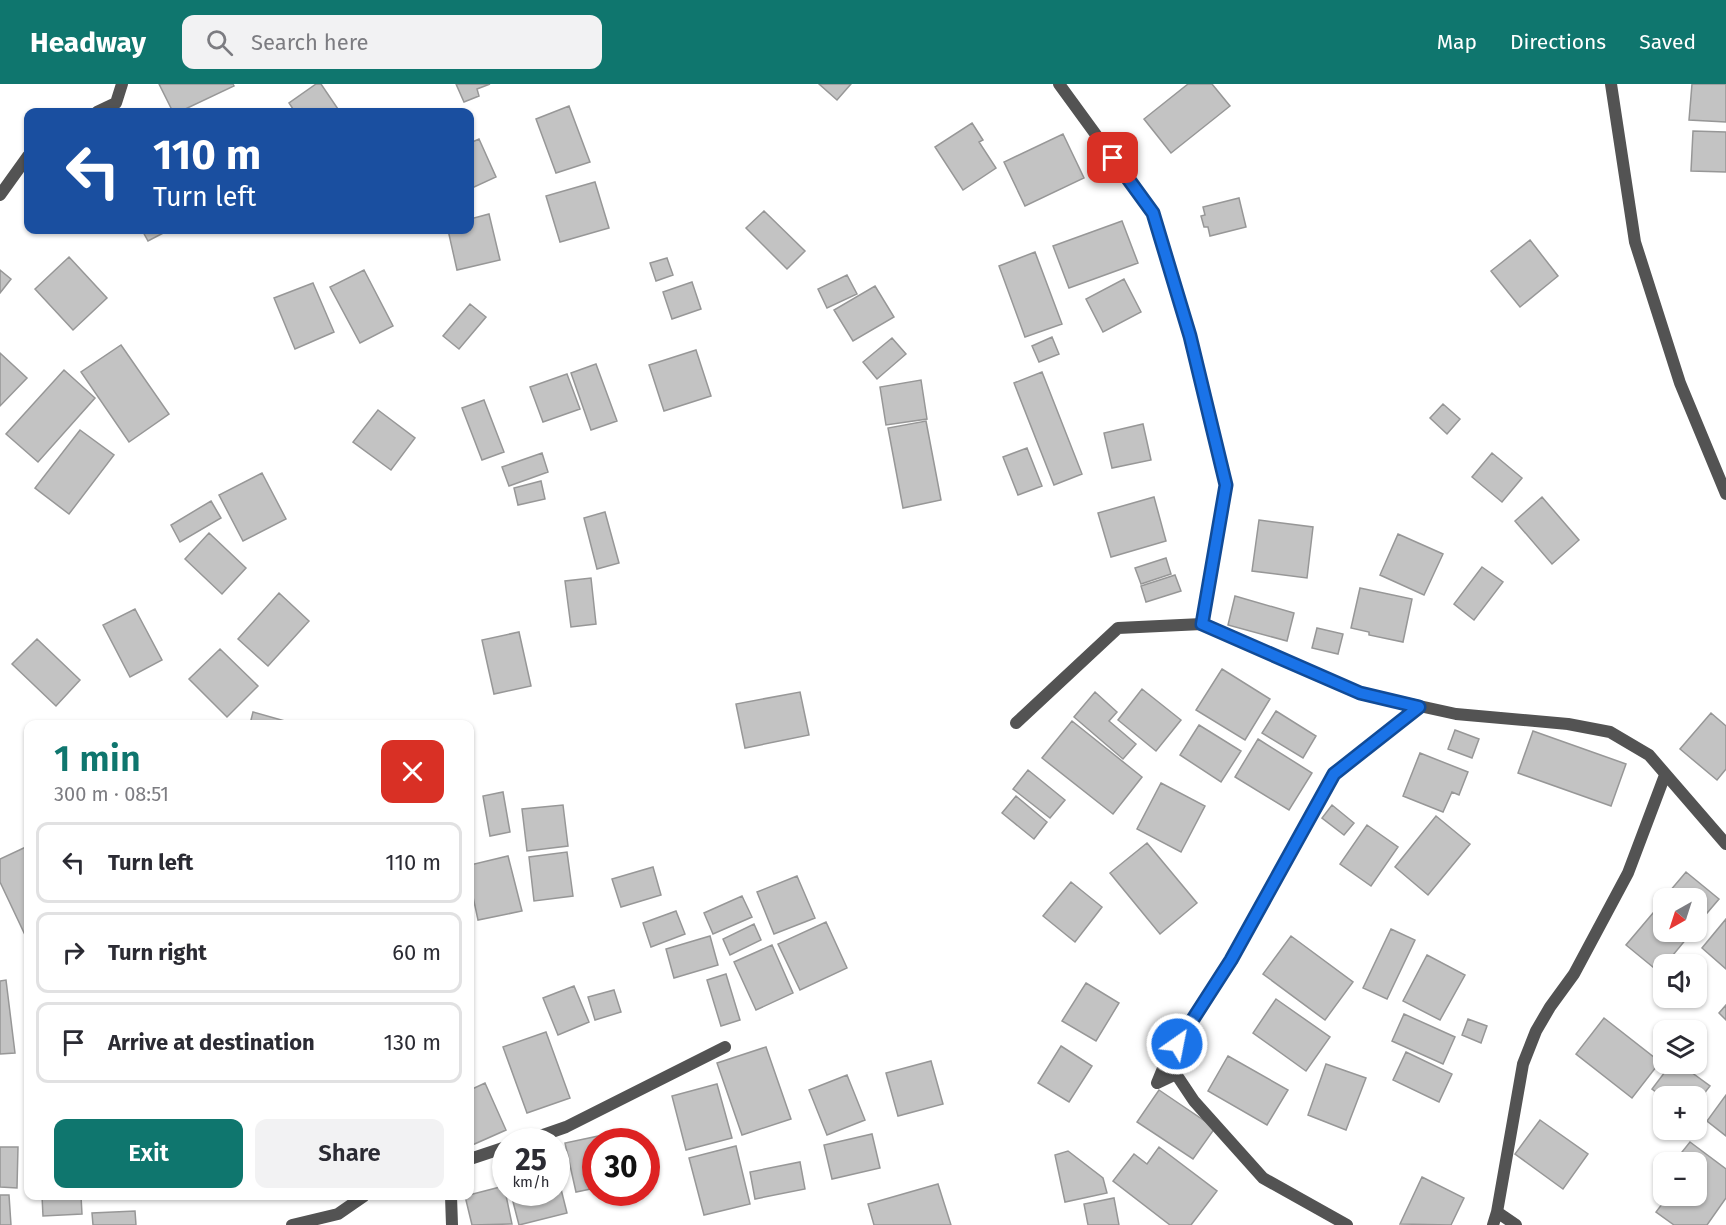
<!DOCTYPE html>
<html lang="en">
<head>
<meta charset="utf-8">
<style>
  :root { --surface:#fff; --page:#f2f2f3; --text:#2b2b33; --muted:#7c7c81; --line:#e1e1e2; --accent:#0f766e }
  body { margin:0; font-family:"Fira Sans",sans-serif; background:var(--page); color:var(--text); height:100vh; display:flex; flex-direction:column; font-size:22px; white-space:nowrap }
  * { box-sizing:border-box; margin:0 }
  p { font-size:20px; color:var(--muted) }
  .icon { flex:none; width:33px; height:33px; fill:none; stroke:currentColor; stroke-width:2; stroke-linecap:round; stroke-linejoin:round }
  .map { position:relative; flex:1; overflow:hidden }
  .drawer { position:absolute; left:24px; top:636px; width:450px; height:480px; display:flex; flex-direction:column; background:var(--surface); border-radius:12px; box-shadow:0 2px 4px #0004 }
  .drawer>* { flex:none }
  .banner { position:absolute; left:24px; top:24px; width:450px; height:126px; border-radius:12px; box-shadow:0 2px 4px #0004; background:#1a4fa0; color:#fff; overflow:hidden }
  .needle { width:39px; rotate:219deg }
  .buttons { position:absolute; left:1653px; top:804px; display:grid; gap:12px }
  .buttons a { display:grid; place-items:center; width:54px; height:54px; border-radius:12px; background:var(--surface); box-shadow:0 2px 4px #0004; font-size:30px }
  .speed { position:absolute; left:492px; top:1044px; display:flex; gap:12px; font-size:30px; font-weight:700; text-align:center }
  .speed>* { display:grid; place-content:center; width:78px; height:78px; border-radius:50%; background:var(--surface); box-shadow:0 2px 4px #0004; line-height:1 }
  .speed small { font-size:15px; font-weight:400 }
  .speed .limit { border:9px solid #d22; background:#fff; color:#111 }
  .pin { position:absolute; display:grid; place-items:center; width:51px; height:51px; color:#fff; margin:-26px; border-radius:12px; box-shadow:0 3px 9px #0006 }
  .me { position:absolute; width:66px; margin:-33px; rotate:33deg; stroke-linejoin:round; filter:drop-shadow(0 0 4px #0008) }
  .turn { display:flex; align-items:center; gap:21px; height:126px; padding:0 30px; font-size:27px }
  .turn .icon { width:78px; height:78px; stroke-width:2.5 }
  .turn b { display:block; font-size:42px; line-height:51px }
  .round { display:grid; place-items:center; flex:none; width:63px; height:63px; border-radius:12px; background:var(--page) }
  .overview { display:flex; align-items:center; justify-content:space-between; height:102px; padding:0 30px }
  h1 { font-size:36px; font-weight:600; line-height:45px; color:var(--accent) }
  .button { display:flex; gap:12px; margin-top:auto; padding:12px 30px }
  .button a { flex:1; height:69px; border-radius:12px; background:var(--accent); color:#fff; font-size:24px; font-weight:600; line-height:69px; text-align:center }
  .button a+a { background:var(--page); color:var(--text) }
  ul { padding:0; list-style:none }
  li { display:flex; align-items:center; gap:18px; height:81px; margin:0 12px 9px; padding:0 18px; border:3px solid var(--line); border-radius:12px }
  li div { flex:1 }
  li b { display:block; font-size:22px }
  li em { font-style:normal }
  header { display:flex; align-items:center; gap:36px; box-sizing:border-box; height:84px; padding:0 30px; background:var(--accent); color:#fff }
  header strong { font-size:28px }
  nav { display:flex; gap:33px; margin-inline-start:auto; font-size:21px }
  .search { width:420px; height:54px; background:var(--page); display:flex; align-items:center; gap:15px; box-sizing:border-box; padding:0 21px; border-radius:12px; color:var(--muted); font-size:22px }
  .map>svg:first-child { display:block }
  .building { fill:#c3c3c3; stroke:#979797; stroke-width:1.5 }
  .lines { fill:none; stroke-linecap:round; stroke-linejoin:round }
  .minor { stroke:#535353; stroke-width:12 }
  .tertiary { stroke:#535353; stroke-width:12 }
  .route-casing { stroke:#114b97; stroke-width:15 }
  .route { stroke:#1a73e8; stroke-width:10 }
</style>
</head>
<body>
<header>
<strong>Headway</strong>
<div class="search"><svg class="icon" aria-label="search" viewBox="0 0 24 24"><circle cx="10" cy="10" r="6"/><path d="M15 15l6 6"/></svg>Search here</div>
<nav><a>Map</a><a>Directions</a><a>Saved</a></nav>
</header>
<div class="map">
<svg width="1726" height="1141" viewBox="0 0 1726 1141">
  <rect width="100%" height="100%" fill="#fff"/>
  <!-- building -->
  <path class="building" d="M159,0H233L234,2L179,28H173Z
    M316,0H321L340,28H295L289,19Z
    M456,0H490L477,5L479,12L464,18Z
    M819,0H851L837,16Z
    M1188,0H1212L1230,22L1171,69L1144,35Z
    M1692,0H1726V38L1689,36Z
    M569,22L590,78L556,89L536,35Z
    M972,39L983,56L979,58L996,84L963,106L935,63Z
    M1693,47L1726,48V88L1691,87Z
    M1063,50L1084,94L1025,122L1004,78Z
    M479,55L496,93L472,104L470,99V59Z
    M595,98L609,144L560,158L546,112Z
    M1239,114L1246,143L1210,152L1208,143H1204L1201,132L1205,131L1203,123Z
    M764,127L805,167L787,185L746,144Z
    M489,130L500,176L457,186L448,146H470V135Z
    M1122,137L1138,179L1069,204L1053,162Z
    M142,146H169L148,157Z
    M1530,156L1558,192L1520,223L1491,187Z
    M1035,168L1062,240L1025,253L999,182Z
    M69,173L107,214L73,246L35,205Z
    M667,174L673,191L656,197L650,179Z
    M0,186L11,195L0,209Z
    M364,186L393,242L360,259L330,203Z
    M847,191L857,210L827,224L818,205Z
    M1124,195L1141,228L1103,248L1086,215Z
    M692,198L701,225L672,235L663,208Z
    M313,199L334,248L295,265L274,214Z
    M875,202L894,233L853,257L834,226Z
    M470,220L486,233L459,265L443,252Z
    M1052,253L1059,270L1039,278L1032,262Z
    M892,254L906,270L877,295L863,278Z
    M121,261L169,330L129,358L81,288Z
    M696,266L711,312L664,327L649,281Z
    M0,269L27,294L0,322Z
    M596,280L617,337L591,346L571,289Z
    M64,286L95,314L38,378L6,350Z
    M1042,288L1082,390L1054,401L1014,299Z
    M567,290L580,325L543,338L530,303Z
    M921,296L927,335L886,341L880,303Z
    M484,316L504,368L482,376L462,324Z
    M1443,320L1460,335L1447,350L1430,334Z
    M378,326L415,354L391,386L353,358Z
    M926,337L941,416L903,424L888,344Z
    M1143,340L1151,376L1112,384L1104,349Z
    M80,346L114,371L69,430L35,404Z
    M1027,364L1042,402L1018,411L1003,373Z
    M542,369L548,388L509,402L502,383Z
    M1492,369L1522,394L1502,418L1472,393Z
    M262,389L286,435L243,457L219,411Z
    M541,397L545,415L518,421L514,404Z
    M1154,413L1166,457L1111,473L1098,429Z
    M1542,413L1579,456L1552,480L1515,437Z
    M211,417L221,434L180,458L171,441Z
    M605,428L619,479L597,485L584,434Z
    M1259,436L1313,443L1307,494L1252,487Z
    M209,449L246,484L222,510L185,475Z
    M1398,450L1443,470L1424,511L1380,491Z
    M1166,474L1171,490L1141,500L1135,484Z
    M1482,483L1503,498L1474,536L1454,520Z
    M1175,491L1181,507L1146,518L1141,502Z
    M591,494L596,540L571,543L565,497Z
    M1360,504L1412,515L1403,558L1369,551V548L1351,544Z
    M279,509L309,537L268,582L238,555Z
    M1235,512L1294,529L1287,557L1228,541Z
    M135,525L162,576L130,593L103,541Z
    M1317,544L1343,550L1338,570L1312,564Z
    M519,548L531,602L494,610L482,556Z
    M37,555L80,596L56,622L12,580Z
    M220,565L258,602L227,633L189,595Z
    M1222,585L1270,615L1245,656L1196,626Z
    M1142,605L1181,636L1156,667L1118,636Z
    M800,608L809,651L745,664L736,620Z
    M1095,608L1117,628L1109,637L1136,660L1123,675L1074,633Z
    M1276,627L1316,652L1303,674L1262,649Z
    M253,628L285,637L284,640H250Z
    M1711,629L1726,642V685L1717,696L1680,665Z
    M1072,637L1142,693L1113,730L1042,674Z
    M1199,641L1241,667L1221,698L1180,671Z
    M1455,646L1479,655L1472,674L1448,665Z
    M1533,647L1626,680L1611,722L1518,689Z
    M1258,655L1312,689L1289,726L1235,693Z
    M1420,669L1468,688L1459,711L1452,708L1443,728L1403,712Z
    M1028,686L1065,716L1050,734L1013,705Z
    M1161,699L1205,722L1181,768L1137,745Z
    M503,708L510,748L490,752L483,712Z
    M1016,712L1047,738L1034,755L1002,729Z
    M563,721L568,762L527,767L522,725Z
    M1332,721L1354,739L1344,751L1322,734Z
    M1436,732L1470,760L1428,811L1395,783Z
    M1367,741L1398,763L1371,802L1340,780Z
    M1147,759L1197,819L1160,850L1110,789Z
    M28,762V852L26,853L0,798V775Z
    M567,768L573,812L534,817L529,773Z
    M508,772L522,827L478,836L470,799V781Z
    M653,783L661,811L621,823L612,795Z
    M1686,788L1719,815L1696,842V814H1664Z
    M797,792L815,834L774,850L757,808Z
    M1071,798L1102,823L1075,858L1043,832Z
    M742,812L752,833L713,850L704,829Z
    M1664,816V848H1692L1659,888L1626,861Z
    M676,827L685,850L651,863L643,839Z
    M1726,835V885L1702,864Z
    M826,838L847,884L800,906L778,860Z
    M754,840L761,856L730,871L723,855Z
    M1391,845L1415,856L1387,915L1363,904Z
    M710,852L718,881L674,894L666,865Z
    M1291,852L1353,898L1325,936L1263,890Z
    M772,861L793,909L756,926L734,878Z
    M1427,871L1465,891L1440,936L1403,917Z
    M726,890L740,936L721,942L707,896Z
    M6,896L15,969L0,970V897Z
    M1086,899L1119,919L1096,957L1062,937Z
    M574,902L589,938L558,951L543,914Z
    M614,906L621,928L595,936L588,913Z
    M1276,915L1330,953L1306,987L1253,949Z
    M1726,921V936L1719,929Z
    M1404,930L1455,953L1443,980L1392,957Z
    M1604,934L1660,978L1632,1014L1576,970Z
    M1468,935L1487,942L1481,959L1462,951Z
    M546,948L570,1014L527,1029L503,963Z
    M1061,962L1092,982L1069,1018L1038,999Z
    M766,963L791,1035L742,1051L717,979Z
    M1406,968L1452,990L1439,1018L1393,996Z
    M1228,972L1288,1006L1267,1041L1208,1007Z
    M931,977L943,1020L898,1032L886,989Z
    M1326,980L1366,994L1346,1046L1308,1031Z
    M1671,980H1680L1710,1002L1696,1020V1012H1664V1014L1652,1005Z
    M847,991L865,1036L827,1051L809,1006Z
    M485,999L506,1046L470,1062V1006Z
    M717,1000L732,1054L686,1066L672,1012Z
    M1159,1006L1215,1044L1193,1075L1137,1038Z
    M1726,1011V1052L1707,1037Z
    M1540,1036L1588,1070L1563,1105L1515,1070Z
    M608,1050L610,1058H596V1104L576,1108L565,1059Z
    M872,1050L880,1084L832,1095L824,1061Z
    M1690,1058L1726,1085V1114L1707,1141H1674L1656,1128L1668,1112H1696V1078H1674Z
    M556,1060L562,1093L556,1094Z
    M736,1062L750,1120L704,1131L689,1074Z
    M0,1063H18L17,1104L0,1103Z
    M1159,1063L1217,1107L1191,1141H1170L1113,1097L1134,1070L1147,1080Z
    M1068,1067L1103,1094L1107,1109L1065,1118L1055,1071Z
    M800,1078L805,1105L755,1115L750,1088Z
    M1422,1093L1464,1114L1451,1141L1400,1140Z
    M559,1097L567,1129L519,1141L511,1110L556,1108V1098Z
    M938,1100L951,1141H874L868,1120Z
    M504,1102L512,1140L472,1141L465,1112Z
    M0,1111H9L11,1141H0Z
    M42,1112H81L82,1130L43,1132Z
    M1114,1114L1119,1141H1088L1084,1120Z
    M135,1127L136,1141H93L92,1129Z"/>
  <g class="lines">
    <!-- minor -->
    <path class="minor" d="M1059,0L1153,129L1190,252L1226,401L1202,540L1360,609L1456,630L1568,640L1610,648L1649,671L1726,760
      M97,28L116,19L122,0
      M0,111L28,72
      M1016,639L1118,544L1202,540
      M523,1058L566,1043L725,963
      M470,1075L506,1063
      M451,1112L452,1141
      M1497,1128L1516,1141
      M292,1141L338,1130L364,1112
      M1347,1141L1263,1094L1194,1017L1176,990L1157,999L1166,977L1231,876L1334,690L1419,623
      M1493,1141L1497,1128L1523,980L1536,947L1550,923L1574,890L1628,789L1665,691"/>
    <!-- tertiary -->
    <path class="tertiary" d="M1611,0L1635,158L1680,299L1726,410"/>
  </g>
  <g class="lines">
    <defs>
      <path id="route" d="M1113,74L1153,129L1190,252L1226,401L1202,540L1360,609L1419,623L1334,690L1231,876L1177,960"/>
    </defs>
    <!-- route casing -->
    <use href="#route" class="route-casing"/>
    <!-- route -->
    <use href="#route" class="route"/>
  </g>
</svg>
<div class="buttons">
<a><svg class="needle" viewBox="-14 -14 28 28"><path d="M0-13l5 13h-10z" fill="#e53935"/><path d="M0 13l5-13h-10z" fill="#7c7c81"/></svg></a>
<a><svg class="icon" aria-label="sound" viewBox="0 0 24 24"><path d="M4 9h4l5-4v14l-5-4H4zM17 9q2 3 0 6"/></svg></a>
<a><svg class="icon" aria-label="layers" viewBox="0 0 24 24"><path d="M12 4l9 5-9 5-9-5zM3 14l9 5 9-5"/></svg></a>
<a>+</a>
<a>−</a>
</div>
<div class="speed"><div>25<small>km/h</small></div><div class="limit">30</div></div>
<div class="pin" style="left:1113px;top:74px;background:#d93025"><svg class="icon" aria-label="arrive" viewBox="0 0 24 24"><path d="M6 21V4h12l-3 4 3 4H6"/></svg></div>
<svg class="me" style="left:1177px;top:960px" viewBox="-20 -20 40 40"><circle r="17" fill="#1a73e8" stroke="#fff" stroke-width="3"/><path d="M0-11L8 9 0 5-8 9z" fill="#fff"/></svg>
<div class="banner">
<div class="turn"><svg class="icon" aria-label="left" viewBox="0 0 24 24"><path d="M17 20v-9H6M10 6l-5 5 5 5"/></svg><div><b>110 m</b>Turn left</div></div>
</div>
<section class="drawer">
<div class="overview"><div><h1>1 min</h1><p>300 m · 08:51</p></div><a class="round" style="background:#d93025;color:#fff"><svg class="icon" aria-label="close" viewBox="0 0 24 24"><path d="M6 6l12 12M18 6L6 18"/></svg></a></div>
<ul>
<li><svg class="icon" aria-label="left" viewBox="0 0 24 24"><path d="M17 20v-9H6M10 6l-5 5 5 5"/></svg><div><b>Turn left</b></div><em>110 m</em></li>
<li><svg class="icon" aria-label="right" viewBox="0 0 24 24"><path d="M7 20v-9h11M14 6l5 5-5 5"/></svg><div><b>Turn right</b></div><em>60 m</em></li>
<li><svg class="icon" aria-label="arrive" viewBox="0 0 24 24"><path d="M6 21V4h12l-3 4 3 4H6"/></svg><div><b>Arrive at destination</b></div><em>130 m</em></li>
</ul>
<div class="button"><a>Exit</a><a>Share</a></div>
</section>
</div>
</body>
</html>
